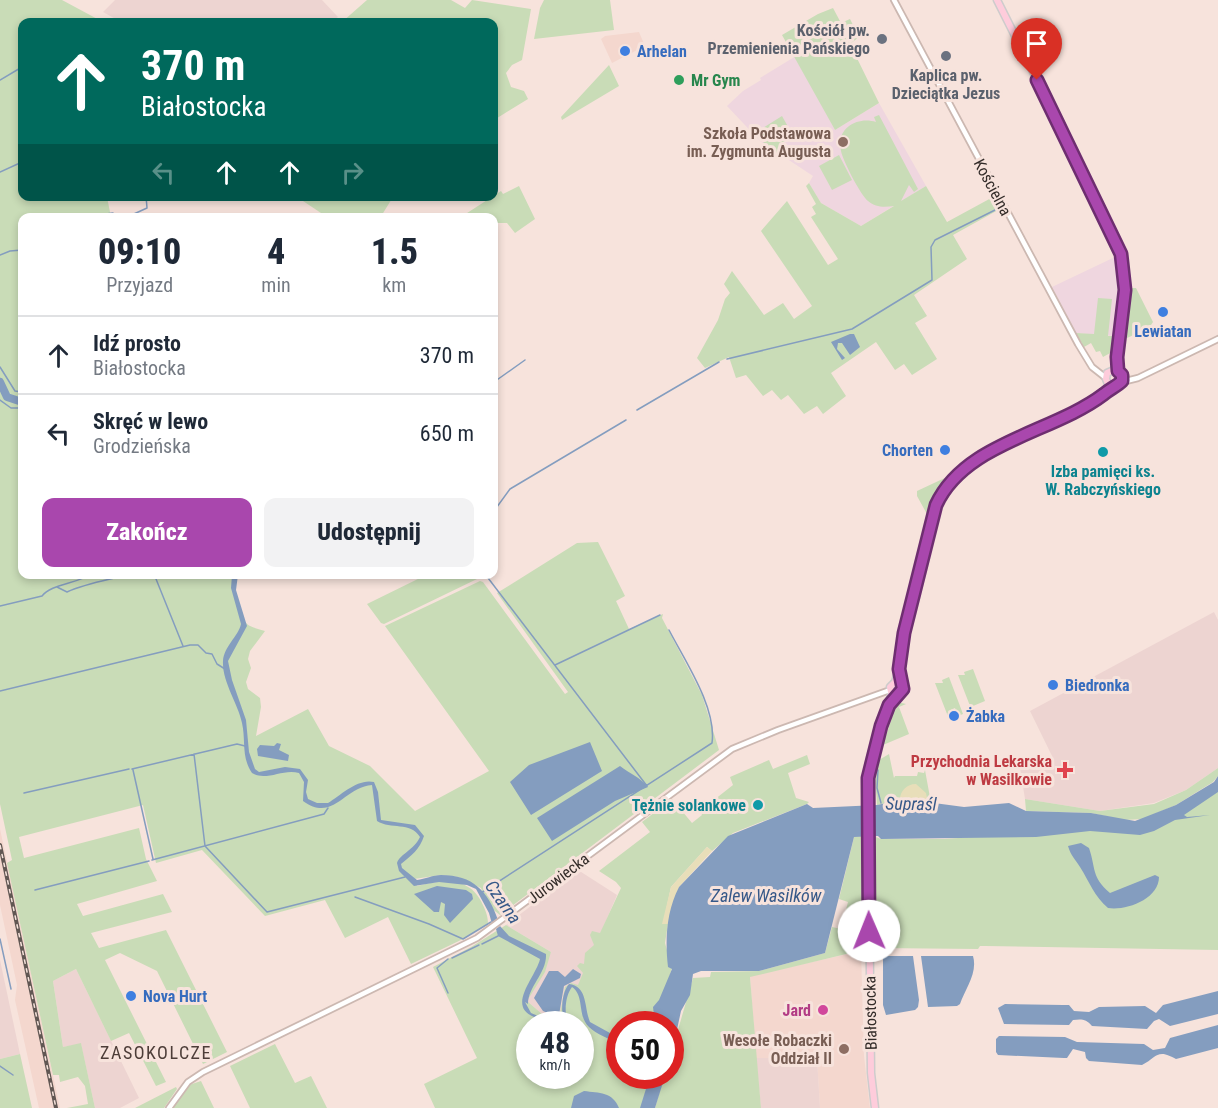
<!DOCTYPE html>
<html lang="pl">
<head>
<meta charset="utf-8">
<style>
  :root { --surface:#fff; --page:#f2f2f3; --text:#1f2937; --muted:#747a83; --line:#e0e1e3; --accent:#a947ad }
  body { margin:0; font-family:"Roboto Condensed",sans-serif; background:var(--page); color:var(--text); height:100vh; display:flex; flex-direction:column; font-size:22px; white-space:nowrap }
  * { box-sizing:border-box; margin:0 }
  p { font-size:20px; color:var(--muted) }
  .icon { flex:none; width:33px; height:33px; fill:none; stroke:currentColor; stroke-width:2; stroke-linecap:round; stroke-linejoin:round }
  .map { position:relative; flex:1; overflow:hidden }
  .panel { position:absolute; left:18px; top:213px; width:480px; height:366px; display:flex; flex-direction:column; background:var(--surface); border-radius:12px; box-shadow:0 3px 9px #0003 }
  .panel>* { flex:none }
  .top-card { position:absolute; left:18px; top:18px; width:480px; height:183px; border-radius:12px; box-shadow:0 3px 9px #0003; background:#00695c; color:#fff; overflow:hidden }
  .speed { position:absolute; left:516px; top:1011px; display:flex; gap:12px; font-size:30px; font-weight:700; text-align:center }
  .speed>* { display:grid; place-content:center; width:78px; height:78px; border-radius:50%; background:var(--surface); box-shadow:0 3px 9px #0003; line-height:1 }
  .speed small { font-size:15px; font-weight:400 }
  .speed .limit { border:9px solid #d22; background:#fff; color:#111 }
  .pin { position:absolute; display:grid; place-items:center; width:51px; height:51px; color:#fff; margin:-62px -26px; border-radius:50% 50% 50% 0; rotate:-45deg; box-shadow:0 0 6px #0007 }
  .pin .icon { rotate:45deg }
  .me { position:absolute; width:66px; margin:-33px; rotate:359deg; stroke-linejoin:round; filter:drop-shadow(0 0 4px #0008) }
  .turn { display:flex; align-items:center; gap:21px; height:126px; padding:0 24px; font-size:27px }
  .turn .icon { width:78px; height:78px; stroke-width:2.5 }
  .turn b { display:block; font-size:42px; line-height:51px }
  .lanes { display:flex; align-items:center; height:57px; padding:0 24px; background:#0003; justify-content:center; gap:30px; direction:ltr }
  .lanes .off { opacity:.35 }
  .eta { display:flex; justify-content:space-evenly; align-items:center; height:102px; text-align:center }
  .eta b { font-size:36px; font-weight:800; line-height:42px }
  .action { display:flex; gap:12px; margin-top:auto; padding:12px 24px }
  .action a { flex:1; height:69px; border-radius:12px; background:var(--accent); color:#fff; font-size:24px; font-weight:800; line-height:69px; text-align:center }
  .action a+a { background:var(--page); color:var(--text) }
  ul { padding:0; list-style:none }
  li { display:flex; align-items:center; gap:18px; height:78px; padding:0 24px; border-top:2px solid var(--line) }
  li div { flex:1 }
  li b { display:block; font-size:22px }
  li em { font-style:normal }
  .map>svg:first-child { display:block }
  .built { fill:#f4d7ce }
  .industrial { fill:#edd4d1 }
  .education { fill:#efd6df }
  .green { fill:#c9dcb7; fill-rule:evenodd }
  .sand { fill:#e8deb9 }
  .water { fill:#849dbf }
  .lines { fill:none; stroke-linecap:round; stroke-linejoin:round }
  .stream { stroke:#849dbf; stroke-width:1.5 }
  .river { stroke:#849dbf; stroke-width:8 }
  .minor-casing { stroke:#ccb8b1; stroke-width:8 }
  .major-casing { stroke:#cecccc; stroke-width:9 }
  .minor { stroke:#fff; stroke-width:4.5 }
  .major { stroke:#feccdb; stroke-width:6 }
  .rail-casing { stroke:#615753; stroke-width:4 }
  .rail { stroke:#f7e3dc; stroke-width:1.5; stroke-dasharray:4.5; stroke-linecap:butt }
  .route-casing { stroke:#6e2e70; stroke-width:15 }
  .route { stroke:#a947ad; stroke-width:10 }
  .worship-dot { fill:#6b7280; stroke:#f7e3dc; stroke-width:2 }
  .shop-dot { fill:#3f7fe0; stroke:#f7e3dc; stroke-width:2 }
  .leisure-dot { fill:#2e9e5b; stroke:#f7e3dc; stroke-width:2 }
  .education-dot { fill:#8d6e63; stroke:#f7e3dc; stroke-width:2 }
  .culture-dot { fill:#0f9aa8; stroke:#f7e3dc; stroke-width:2 }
  .health-dot { fill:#e0444e; stroke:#f7e3dc; stroke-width:2 }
  .hotel-dot { fill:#d1479c; stroke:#f7e3dc; stroke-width:2 }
  .labels { text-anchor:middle; stroke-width:6; stroke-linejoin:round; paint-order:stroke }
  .worship-label { font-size:16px; font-weight:bold; fill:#5b616d; stroke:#f7e3dc; text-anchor:end }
  .shop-label { font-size:16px; font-weight:bold; fill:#366cbe; stroke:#f7e3dc; text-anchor:start }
  .leisure-label { font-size:16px; font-weight:bold; fill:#27864d; stroke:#f7e3dc; text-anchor:start }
  .education-label { font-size:16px; font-weight:bold; fill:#785e54; stroke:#f7e3dc; text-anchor:end }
  .street-label { font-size:16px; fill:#332c29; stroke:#f7e3dc }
  .culture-label { font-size:16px; font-weight:bold; fill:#0d838f; stroke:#f7e3dc }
  .health-label { font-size:16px; font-weight:bold; fill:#be3a42; stroke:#f7e3dc; text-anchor:end }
  .hotel-label { font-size:16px; font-weight:bold; fill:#b23c85; stroke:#f7e3dc; text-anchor:end }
  .water-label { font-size:18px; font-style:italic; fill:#365888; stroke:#f7e3dc }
  .neighbourhood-label { font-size:18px; letter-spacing:1.5px; fill:#4d3d38; stroke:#f7e3dc }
</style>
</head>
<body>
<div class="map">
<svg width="1218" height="1108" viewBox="0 0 1218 1108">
  <rect width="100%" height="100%" fill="#f7e3dc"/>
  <!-- built -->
  <path class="built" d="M639,32L645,46L612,63L601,39L605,36Z
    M0,829L60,1108H39L15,1000L17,985L0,905Z
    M861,951L864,1056L870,1108H820L817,1058H756L750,976Z"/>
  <!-- industrial -->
  <path class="industrial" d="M115,0H322L338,17L331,22H121L103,12Z
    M1214,612L1218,620V768L1186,790L1154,803L1100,811L1025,799L1019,762L1052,756L1030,711Z
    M578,870L617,895L578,986L565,987L560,1019L542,1014L527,1001L551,952L506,925Z
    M0,960L20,1054L0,1059Z
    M76,969L139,1098L120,1108H95L81,1044L63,1047L53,981Z
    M756,1058H817L820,1108H761Z"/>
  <!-- education -->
  <path class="education" d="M796,56L835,130L879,103L926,186L861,226L821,203L809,183L813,176L760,141L727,106L743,91L761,80L760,78Z
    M1115,257L1118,293L1113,336L1076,333L1052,287Z"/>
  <!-- green -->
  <path class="green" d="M0,0H62L103,22H22V196L107,197L111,217L22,218V574L235,575C233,588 236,614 247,624C252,628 259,629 265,631L250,651L248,659L251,668L246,682L248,689L260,698L261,707L256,736L308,709L329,746L370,766L415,811L489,771L385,626L480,581L483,582L565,694L568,692L497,593L577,543L598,542L625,596L616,601L629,629L663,614L662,618L702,695L719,750L500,915L486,904L481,888L458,877L441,875L414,879L417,886C441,880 468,876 481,901C485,909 488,915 488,924L463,939L411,964L388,917L345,938L325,900L265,916L202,850L156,863L143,805L19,837L24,858L139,828L146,859L157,881L77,904L83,916L163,894L172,912L91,933L99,948L166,930L227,1052L203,1064L157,971L120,953L105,960L166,1082L156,1086L129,1033L111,1041L76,969L53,981L63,1047L81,1043L95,1108H67L88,1104L85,1086L78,1077L60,1082L59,1075H53L7,863L12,860L0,804Z
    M367,0H451L465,8L472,0L531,9L522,60L512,65L506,73L511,87L524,91L528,99L494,120V22H342Z
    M544,0H610L614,30L534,39L540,8Z
    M833,8L841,23L850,19L859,37L850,44L879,103L835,130L782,35L818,14Z
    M609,65L619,86L562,120L561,117Z
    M879,115L918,189L914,192L909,185L901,201L926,186L947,222L993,197L1000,209L953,235L967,259L914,295L927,316L915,323L937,359L912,375L904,364L895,370L876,342L831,373L846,396L823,414L817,406L804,414L788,395L781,400L772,390L763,396L746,375L736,378L729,357L705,368L697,358L718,320L725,299L730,293L724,284L732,271L764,315L783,303L794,319L812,306L761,231L787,201L828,265L838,259L811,217L816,214L812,207L816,204L806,186L809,183L821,203L861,226L894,206C885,207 876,208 868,201C860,194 843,161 841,151C835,128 858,116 876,122L874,117Z
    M782,116L791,132L777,153L753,134Z
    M839,155L852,180L832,190L819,166Z
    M519,186L535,219L515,233L507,223H497L492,216L461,217L501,191L503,194Z
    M297,197H393L380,218L327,217Z
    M1131,288H1136L1153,322L1149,328L1127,338H1124L1129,290Z
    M1098,298L1112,299L1108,336H1113L1112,352L1103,357L1100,351L1096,352L1091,343L1084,347L1076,333L1094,334Z
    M949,476L927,514L917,496V491Z
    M476,575L477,579L384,624L381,623L367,604L426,575Z
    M973,669L985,701L973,706L975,710L972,711L958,675H965L964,672Z
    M949,677L963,714L958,716L955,708L948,711L951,718L949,719L935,683H943L942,680Z
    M897,702L906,704L899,707L909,734L883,745Z
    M889,754L894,778L895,776H917L918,772L924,773L925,770L931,803L896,801L877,805C877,788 871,776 879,760Z
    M807,755L810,764L788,773L796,798L809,802L807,804L733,833L712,851L707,847L671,887L663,924H668L665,943L672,968L655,1024H620V1076H650L642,1108H435L424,1084L477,1058L433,967L471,947L506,925L551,952L545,972L527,1001L542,1014L559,1019L565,987L571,983L578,985L583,973L577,966L580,963L584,964L585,953L594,945L590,935L592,931L600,933L621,888L616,882L599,871L650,832L642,822L672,799L692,823L702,815L700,811L733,785L730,777L769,760L773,769ZM530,1024H580V1076H530Z
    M1218,768V776L1213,782L1176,805L1143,819L1124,820L1091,813L1026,811L1025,799L1100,811L1154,804L1186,790Z
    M1218,783V950L985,946H980L978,949L878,948L873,836L881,839H945L1092,828L1143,831Z
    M863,836V950L750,977L761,1108H655L664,1076H670L671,1054L693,978L710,977L711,972L759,971L825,953L832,927L841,929L848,902L839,899L854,837Z
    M275,1044L295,1083L311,1076L327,1108H250L230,1066Z
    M20,1054L32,1108H0V1059Z
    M201,1081L214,1108H169L183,1087Z
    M176,1087L177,1089L164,1108H135Z"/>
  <!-- sand -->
  <path class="sand" d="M916,784L926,793L928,803L900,802C899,792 906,784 916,784Z
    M707,847L712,851L679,887L668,924H662L671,887Z"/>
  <!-- water -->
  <path class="water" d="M850,334H854L860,347L850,355L842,343H838L837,349L845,358L842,360L831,342Z
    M232,575H238L236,590L247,626L228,661L232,680L246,720L249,752L255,769L259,772L285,767L300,769L308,780L306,792L308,799L317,803H328C341,795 358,778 374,782L378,792L381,820L415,825L424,836C420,849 411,856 401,864L402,868L417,880C425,879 433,875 441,875C473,875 488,891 498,920L492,924L489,913L476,889L467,885L439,882L414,886L399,871L397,863C400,854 414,850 420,837C410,821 391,830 377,821L372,785C344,787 333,823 303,801L304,782L299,773C283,768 266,782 252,773C241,757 246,740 242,723C238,703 222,682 223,661C224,646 238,637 241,624L231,588Z
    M590,742L602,771L531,815L510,782L529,765Z
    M277,743L281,744L279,750L289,755L288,761L258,756L257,749L260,745L274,746Z
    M620,766C630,774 640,777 648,787L615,801L552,841L537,818Z
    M1218,776V792L1184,815L1187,817L1210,815L1175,820L1154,831L1140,835L1090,831L1036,837L881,839L878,836L854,837L825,953L759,971H701L693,974L690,995L681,1011L671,1057L670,1024H655L653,1007L659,1000L672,969L668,967C665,941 666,912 679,887L728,836L807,804L813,808L877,805L896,801H919L964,807L1009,803L1026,811L1091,813L1135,821L1176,805L1214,782Z
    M1081,843L1089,848C1096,868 1091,877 1110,893L1155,875L1159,877C1159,899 1126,911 1108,908C1094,896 1090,883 1080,867C1075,859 1071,856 1068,846Z
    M437,886L466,890L472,894L473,899L450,923L444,915L445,904L441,902L439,912H434L414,894Z
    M500,926L509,936L546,954C547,973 528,986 528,1004L525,1002L531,1013L557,1024C549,1025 542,1021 534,1017C506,1006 536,977 540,959L498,936L496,929Z
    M883,956H913L919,1000L918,1007L915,1010L886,1015L883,1005Z
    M921,956H973C978,973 965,989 960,1004L957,1006L928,1007Z
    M573,969L581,974L580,978L564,986L559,1015L556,1012L552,1015L543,1011L534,998L549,971H558L565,977Z
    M569,984C588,986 584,1008 590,1022L619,1038V1044C610,1039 596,1034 589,1027C577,1016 585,996 572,987C565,996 564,1013 568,1024H564C561,1013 561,993 569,984Z
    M1218,991V1014L1170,1026L1159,1019L1154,1021L1147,1029L1092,1026C1086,1019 1082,1019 1073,1020L1069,1025L1004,1024L998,1008L1005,1004L1063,1005H1069L1074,1011L1089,1012L1099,1007L1145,1006L1156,1013L1163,1005Z
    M1218,1025V1048L1176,1059C1157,1048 1157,1057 1142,1065L1089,1061L1086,1058L1085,1052L1073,1049L1067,1058H1064L998,1055L996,1052V1039L999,1036L1065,1037L1077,1042L1144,1044L1153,1050L1165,1048L1170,1038Z
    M650,1076H665L655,1108H640Z
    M584,1091C599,1093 613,1092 619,1108H571L574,1096Z"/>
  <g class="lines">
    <!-- stream -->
    <path class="stream" d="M0,80L22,67
      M0,172L22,162
      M102,218L106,214L113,213L115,218
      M125,218L147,208L146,196
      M0,255L10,251L22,250
      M727,359L852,329L932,280L931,247L935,240L995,210
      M0,367L15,391L22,392
      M494,382L525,360
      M0,400L11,408H22
      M494,410L496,414L494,415
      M637,410L719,362
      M494,511L510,489L626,420
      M154,574L183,646
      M485,574L647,786
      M57,587L67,592C87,583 109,580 131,574
      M0,606L42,596C51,584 77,584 91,574
      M555,665L660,615
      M0,691L190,645H198L206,653L212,654L217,664L225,669
      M194,754L205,846L267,912L405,877
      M132,769L237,744L245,746
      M133,770L153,859
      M878,770L877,788L881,803
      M24,793L129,769
      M152,860L324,814L328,808
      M35,890L149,861
      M481,893L712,743C717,708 685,661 669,630
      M355,897L429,924L463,939L491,922
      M0,939L11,989
      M482,944L498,936
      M452,958L479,945
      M448,959L437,968L448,993
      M0,1066L13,1075"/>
    <!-- river -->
    <path class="river" d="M0,382L7,397L22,402"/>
    <defs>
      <path id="minor" d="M894,0L1078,344L1092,367L1106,378
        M1122,382L1138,378L1218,339
        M169,1108L188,1082L203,1072L477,938L732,749L778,730L890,690"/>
      <path id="major" d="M997,0L1102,209L1121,254L1125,289L1114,370
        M896,695L891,692L890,687L895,682L899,669L904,633L930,525L941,495L954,478L972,463L1084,406C1094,401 1115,389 1122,381V375L1114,370L1107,373L1106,379L1108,384L1113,386
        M889,705L903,689L899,669
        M875,1108L871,1073L868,787L881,726L892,693"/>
    </defs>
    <!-- minor casing -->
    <use href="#minor" class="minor-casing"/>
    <!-- major casing -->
    <use href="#major" class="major-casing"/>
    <!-- minor -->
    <use href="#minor" class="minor"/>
    <!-- major -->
    <use href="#major" class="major"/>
    <defs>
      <path id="rail" d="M0,845L56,1108"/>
    </defs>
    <!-- rail casing -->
    <use href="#rail" class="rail-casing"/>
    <!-- rail -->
    <use href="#rail" class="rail"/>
  </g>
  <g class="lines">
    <defs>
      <path id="route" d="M869,931L868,778L881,726L889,705L903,689L899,669L904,633L936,505C965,442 1053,433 1104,394C1110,389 1117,386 1122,381V375L1118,371L1117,357L1125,290L1121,254L1037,80"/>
    </defs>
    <!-- route casing -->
    <use href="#route" class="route-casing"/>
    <!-- route -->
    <use href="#route" class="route"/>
  </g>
  <!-- markers -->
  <g class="worship-dot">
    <circle cx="882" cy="39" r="6"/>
    <circle cx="946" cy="56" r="6"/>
  </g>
  <g class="shop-dot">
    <circle cx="625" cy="51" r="6"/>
    <circle cx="1163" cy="312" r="6"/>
    <circle cx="945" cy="450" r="6"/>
    <circle cx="1053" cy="685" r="6"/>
    <circle cx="954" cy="716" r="6"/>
    <circle cx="131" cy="996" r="6"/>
  </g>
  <circle class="leisure-dot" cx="679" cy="80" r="6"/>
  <g class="education-dot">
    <circle cx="843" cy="142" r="6"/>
    <circle cx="844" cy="1049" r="6"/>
  </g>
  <g class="culture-dot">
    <circle cx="1103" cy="452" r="6"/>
    <circle cx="758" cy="805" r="6"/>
  </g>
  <path class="health-dot" d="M1062 761h6v6h6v6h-6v6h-6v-6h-6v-6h6z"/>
  <circle class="hotel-dot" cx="823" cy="1010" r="6"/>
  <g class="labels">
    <!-- worship labels -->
    <g class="worship-label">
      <text x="870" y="36">Kościół pw.<tspan x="870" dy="18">Przemienienia Pańskiego</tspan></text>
      <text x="946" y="81" text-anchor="middle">Kaplica pw.<tspan x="946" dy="18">Dzieciątka Jezus</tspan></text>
    </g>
    <!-- shop labels -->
    <g class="shop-label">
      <text x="637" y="57">Arhelan</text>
      <text x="1163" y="337" text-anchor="middle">Lewiatan</text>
      <text x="933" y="456" text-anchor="end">Chorten</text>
      <text x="1065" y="691">Biedronka</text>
      <text x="966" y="722">Żabka</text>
      <text x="143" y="1002">Nova Hurt</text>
    </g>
    <!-- leisure labels -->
    <g class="leisure-label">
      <text x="691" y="86">Mr Gym</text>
    </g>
    <!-- education labels -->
    <g class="education-label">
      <text x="831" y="139">Szkoła Podstawowa<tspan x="831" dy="18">im. Zygmunta Augusta</tspan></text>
      <text x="832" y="1046">Wesołe Robaczki<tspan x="832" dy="18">Oddział II</tspan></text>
    </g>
    <!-- street labels -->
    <g class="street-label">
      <text transform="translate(993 187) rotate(62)" y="6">Kościelna</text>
      <text transform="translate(558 878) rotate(-37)" y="6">Jurowiecka</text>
      <text transform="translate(870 1013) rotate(-91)" y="6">Białostocka</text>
    </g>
    <!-- culture labels -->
    <g class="culture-label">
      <text x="1103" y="477">Izba pamięci ks.<tspan x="1103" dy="18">W. Rabczyńskiego</tspan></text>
      <text x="746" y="811" text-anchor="end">Tężnie solankowe</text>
    </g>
    <!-- health labels -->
    <g class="health-label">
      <text x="1052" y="767">Przychodnia Lekarska<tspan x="1052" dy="18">w Wasilkowie</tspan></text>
    </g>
    <!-- hotel labels -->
    <g class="hotel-label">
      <text x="811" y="1016">Jard</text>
    </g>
    <!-- water labels -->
    <g class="water-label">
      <text transform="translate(911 804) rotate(1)" y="6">Supraśl</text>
      <text x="766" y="902">Zalew Wasilków</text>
      <text transform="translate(503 902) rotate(55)" y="6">Czarna</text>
    </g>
    <!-- neighbourhood labels -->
    <g class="neighbourhood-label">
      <text x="156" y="1059">ZASOKOLCZE</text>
    </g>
  </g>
</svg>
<div class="speed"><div>48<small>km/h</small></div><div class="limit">50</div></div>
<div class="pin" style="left:1037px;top:80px;background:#d93025"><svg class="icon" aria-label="arrive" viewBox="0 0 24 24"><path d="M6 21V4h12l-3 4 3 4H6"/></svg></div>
<svg class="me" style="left:869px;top:931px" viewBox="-20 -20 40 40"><circle r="19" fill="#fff"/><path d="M0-13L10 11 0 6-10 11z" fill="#a947ad"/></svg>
<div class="top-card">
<div class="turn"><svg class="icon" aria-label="ahead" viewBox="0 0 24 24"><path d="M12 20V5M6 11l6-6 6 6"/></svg><div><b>370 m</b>Białostocka</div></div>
<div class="lanes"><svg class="icon off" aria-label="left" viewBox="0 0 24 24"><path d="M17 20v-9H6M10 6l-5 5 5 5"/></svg><svg class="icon" aria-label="ahead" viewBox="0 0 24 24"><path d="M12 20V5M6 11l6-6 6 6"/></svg><svg class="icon" aria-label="ahead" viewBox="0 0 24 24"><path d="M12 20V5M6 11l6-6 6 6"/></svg><svg class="icon off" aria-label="right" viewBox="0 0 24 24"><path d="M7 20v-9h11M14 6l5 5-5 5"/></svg></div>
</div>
<section class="panel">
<div class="eta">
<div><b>09:10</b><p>Przyjazd</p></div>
<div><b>4</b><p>min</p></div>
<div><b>1.5</b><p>km</p></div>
</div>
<ul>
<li><svg class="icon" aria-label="ahead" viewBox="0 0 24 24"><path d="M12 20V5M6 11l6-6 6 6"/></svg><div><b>Idź prosto</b><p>Białostocka</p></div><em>370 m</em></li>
<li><svg class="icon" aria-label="left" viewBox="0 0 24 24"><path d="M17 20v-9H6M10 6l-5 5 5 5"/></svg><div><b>Skręć w lewo</b><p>Grodzieńska</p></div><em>650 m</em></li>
</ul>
<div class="action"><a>Zakończ</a><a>Udostępnij</a></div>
</section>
</div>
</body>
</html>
